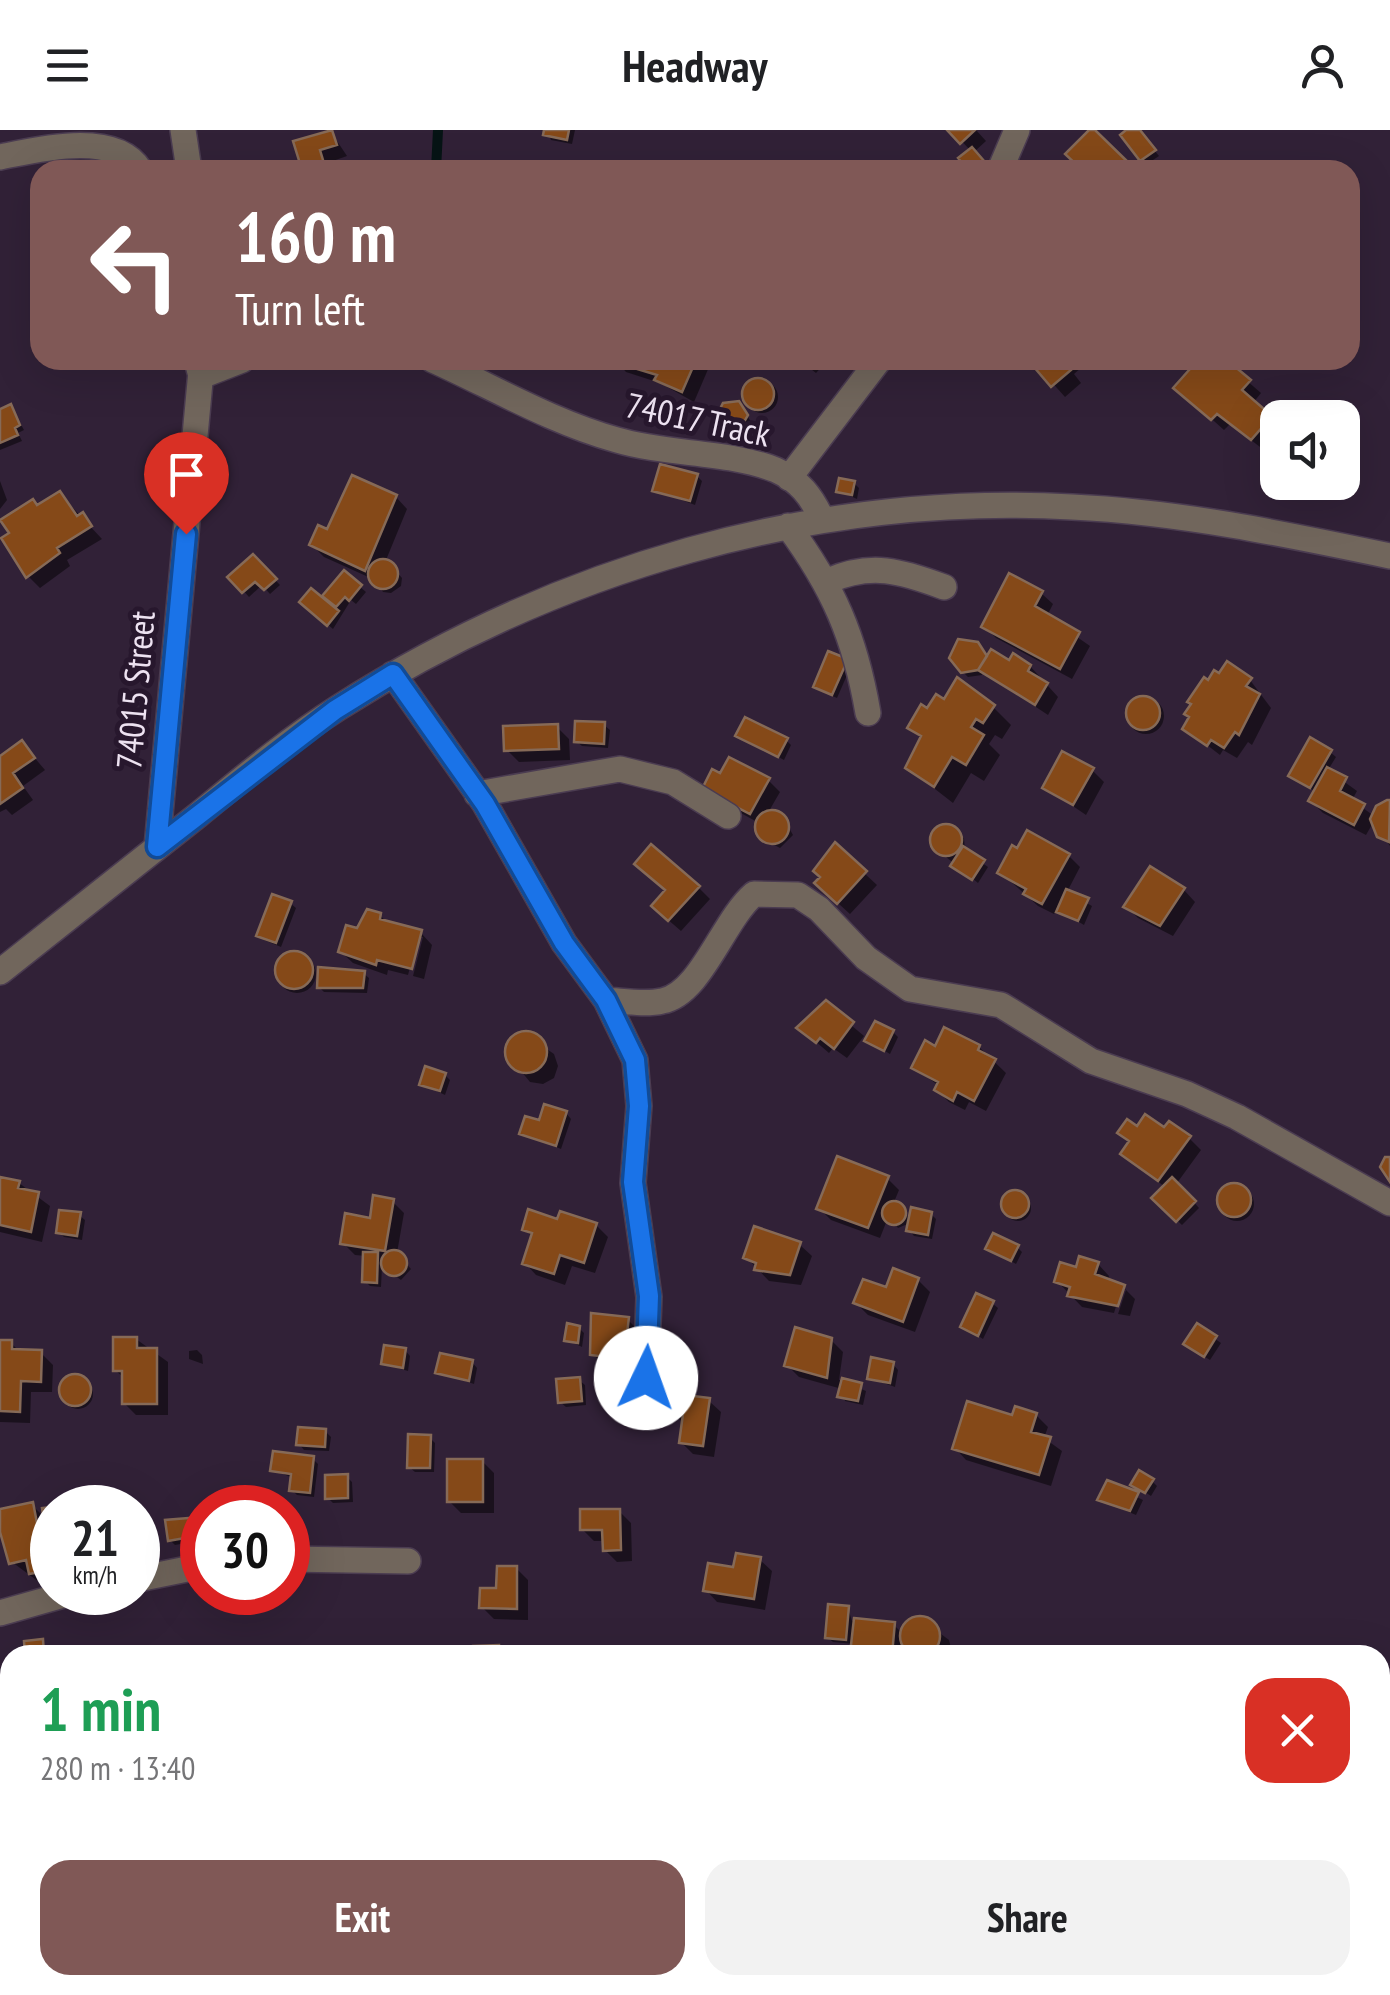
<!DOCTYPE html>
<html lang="en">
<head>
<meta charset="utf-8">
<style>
  :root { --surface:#fff; --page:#f2f2f2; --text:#202124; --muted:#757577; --accent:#805856 }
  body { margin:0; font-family:"PT Sans Narrow",sans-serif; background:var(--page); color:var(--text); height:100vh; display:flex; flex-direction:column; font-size:38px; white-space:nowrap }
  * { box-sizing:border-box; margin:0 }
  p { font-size:32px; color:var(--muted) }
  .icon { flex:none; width:55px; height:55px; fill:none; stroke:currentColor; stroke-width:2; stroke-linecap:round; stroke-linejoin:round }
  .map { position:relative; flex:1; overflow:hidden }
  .side { position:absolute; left:0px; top:1515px; width:1390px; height:350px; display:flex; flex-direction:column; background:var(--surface); border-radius:30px 30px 0 0; box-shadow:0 10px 40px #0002 }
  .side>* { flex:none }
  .top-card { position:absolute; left:30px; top:30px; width:1330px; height:210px; border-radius:30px; box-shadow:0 10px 40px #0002; background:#805856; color:#fff; overflow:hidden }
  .tools { position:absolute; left:1260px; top:270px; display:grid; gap:20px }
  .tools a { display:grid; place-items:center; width:100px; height:100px; border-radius:20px; background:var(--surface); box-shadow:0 10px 40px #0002; font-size:50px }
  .speed { position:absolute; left:30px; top:1355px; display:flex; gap:20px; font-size:50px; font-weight:700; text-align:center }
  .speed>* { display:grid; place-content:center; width:130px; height:130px; border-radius:50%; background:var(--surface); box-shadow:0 10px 40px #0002; line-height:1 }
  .speed small { font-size:25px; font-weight:400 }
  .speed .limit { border:15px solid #d22; background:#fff; color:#111 }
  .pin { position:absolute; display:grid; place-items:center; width:85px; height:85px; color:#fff; margin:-102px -42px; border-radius:50% 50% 50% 0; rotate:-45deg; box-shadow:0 0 10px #0007 }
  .pin .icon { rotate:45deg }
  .me { position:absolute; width:110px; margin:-55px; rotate:3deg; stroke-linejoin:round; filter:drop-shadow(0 0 8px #0008) }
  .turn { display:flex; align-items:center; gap:35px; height:210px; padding:0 40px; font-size:45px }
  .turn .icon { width:130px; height:130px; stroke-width:2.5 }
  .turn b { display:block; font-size:70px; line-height:85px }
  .round { display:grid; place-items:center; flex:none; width:105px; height:105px; border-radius:30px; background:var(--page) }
  .headline { display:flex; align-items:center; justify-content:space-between; height:170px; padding:0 40px }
  h1 { font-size:60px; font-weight:800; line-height:75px; color:#1e9e55 }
  .button { display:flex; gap:20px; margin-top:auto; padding:20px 40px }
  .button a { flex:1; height:115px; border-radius:30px; background:var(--accent); color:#fff; font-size:40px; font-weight:800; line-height:115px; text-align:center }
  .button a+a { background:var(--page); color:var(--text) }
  header { display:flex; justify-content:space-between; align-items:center; height:130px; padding:0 40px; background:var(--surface); font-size:45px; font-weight:800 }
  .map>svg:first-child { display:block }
  .shadow { fill:#0007 }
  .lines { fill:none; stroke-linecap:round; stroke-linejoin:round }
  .stream { stroke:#061415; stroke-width:10 }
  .building { fill:#854918; stroke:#866a57; stroke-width:2.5 }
  .minor-casing { stroke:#4b3c51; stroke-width:28 }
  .minor { stroke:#71665c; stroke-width:25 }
  .route-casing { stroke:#114b97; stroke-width:25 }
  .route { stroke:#1a73e8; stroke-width:18 }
  .labels { text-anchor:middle; stroke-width:10; stroke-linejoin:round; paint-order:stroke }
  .street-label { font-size:35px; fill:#ede2f1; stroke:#27172d }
</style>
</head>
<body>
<header><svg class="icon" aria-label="menu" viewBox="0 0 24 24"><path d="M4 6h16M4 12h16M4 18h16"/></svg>Headway<svg class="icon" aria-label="person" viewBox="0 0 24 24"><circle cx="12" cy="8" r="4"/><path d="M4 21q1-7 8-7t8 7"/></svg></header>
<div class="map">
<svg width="1390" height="1865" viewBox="0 0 1390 1865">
  <rect width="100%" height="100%" fill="#312137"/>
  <!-- shadow -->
  <path class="shadow" d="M547,0H575L572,14L551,10Z
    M951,0H976L986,11L974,22L988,38L971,40L961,29L971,21Z
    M1130,0H1138L1159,26L1147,34Z
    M331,2L347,26L330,32L333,40H305Z
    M615,230H712L694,272L660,253L626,242Z
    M799,230H828L816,243Z
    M1032,230H1090L1074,244L1081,253L1065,267Z
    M1202,230L1216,241L1224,231L1261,263L1253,273L1278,295V304L1264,320L1230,294L1224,300L1177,258Z
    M746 267a16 16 0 1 1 32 0a16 16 0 1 1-32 0Z
    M11,277L24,300L18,303L22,311L0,320V282Z
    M744,280L751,292L745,303H731L725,298Z
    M697,346L702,351L695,375L655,360Z
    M0,351L7,370L0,379Z
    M854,353L859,358L857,369L839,361Z
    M60,364L102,409L67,430L70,436L40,458L28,446L38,378Z
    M396,367L407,379L386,430L402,448L401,456L391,463L383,462L375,450L324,427L312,415Z
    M253,427L280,455L270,464L262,455L249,467L231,447Z
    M345,444L366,462L356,474L351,470L333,499L307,477L322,470Z
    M1041,463L1053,474L1047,486L1090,516L1072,549L996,508L984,496Z
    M988,528L1030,536L1058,567L1048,585L982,541V545L968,547L962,541Z
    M846,531L851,536L837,568L821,561L816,556Z
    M1250,550L1271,578L1252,615L1248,612L1237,628L1223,620L1220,625L1185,598L1208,554Z
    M1128 586a18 18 0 1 1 36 0a18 18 0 1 1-36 0Z
    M945,572L993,577L1011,595L1002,609L995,605L989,614L1000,625L984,651L971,643L953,673L908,638L922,609L910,597Z
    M604,595L610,600L608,618L582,616L576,611Z
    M557,597L569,609L570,630L519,632L507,620Z
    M738,605L786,610L791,615L784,630Z
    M22,613L45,640L23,656L33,670L12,685L6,679L0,682V629Z
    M1330,622L1336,627L1328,640L1357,661L1352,670L1374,686L1390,674V716L1374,691L1366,705L1323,683L1311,671L1316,662L1291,646Z
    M1092,640L1104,652L1086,685L1045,657Z
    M768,650L780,662L769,681L784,689L793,705L780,718L765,710L759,693L717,670Z
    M950,696L964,708L965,721L988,737L978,753L935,718L933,709L940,698Z
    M835,716L877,755L850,784L829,765Z
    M1069,726L1080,737L1067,762L1092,776L1084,795L1057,779L1054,784L1038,776L1000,742Z
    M698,757L710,769L681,801L666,788Z
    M1184,760L1195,772L1173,806L1138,788L1127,777Z
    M290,773L296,778L281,817L264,810L259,805Z
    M380,785L389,795L421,803L432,815L424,849L413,846L423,807H418L408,845L388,840L387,845L353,833L341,822L358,801Z
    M278 844a19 19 0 1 1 38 0a19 19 0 1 1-38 0Z
    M363,843L369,848L367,863L324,862L319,857Z
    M826,874L864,906L847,928L833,918L829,923L800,898Z
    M893,902L898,907L890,924L868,911Z
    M525,904L554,924L558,936L554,948L543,954L530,952L507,924L510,912Z
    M979,917L1006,943L986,981L969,972L965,980L949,972L937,960L939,956L914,937L936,919Z
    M445,945L450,950L445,965L422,954Z
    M566,983L571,989L561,1019L522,1003Z
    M1137,999L1189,1008L1201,1020L1177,1053L1199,1078L1182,1095L1154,1068L1165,1057L1123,1024L1131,1013L1120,1003Z
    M887,1048L899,1060L892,1077L897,1075L911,1090L931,1084L936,1089L932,1109L914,1106L909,1100L910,1093L898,1098L889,1085L880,1108L831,1090L819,1078Z
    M0,1050L19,1053L50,1076L42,1112L0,1102Z
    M1220 1074a17 17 0 1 1 34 0a17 17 0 1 1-34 0Z
    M1005 1078a13 13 0 1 1 26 0a13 13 0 1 1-26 0Z
    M392,1071L404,1083L397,1123L411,1139L401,1150L382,1136L381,1157L370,1156L365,1151L366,1126L355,1125L343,1113Z
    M79,1085L85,1090L82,1110L64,1107L59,1102Z
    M559,1092L596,1095L608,1107L595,1143L572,1136L565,1155L536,1145L525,1133L533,1108L525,1099Z
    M800,1115L812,1126L801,1155L769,1151L746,1127Z
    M1017,1117L1022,1122L1016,1134L988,1118Z
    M1098,1134L1109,1146L1108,1152L1124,1158L1135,1169L1130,1186L1118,1184L1126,1160H1121L1114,1183L1082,1177L1057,1151Z
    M918,1150L930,1162L915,1202L868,1185L856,1173Z
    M992,1173L998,1178L983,1209L963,1196Z
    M628,1190L640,1202L635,1239L605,1236L593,1224Z
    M1198,1197L1221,1213L1210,1230L1192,1219Z
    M579,1198L584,1203L582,1217L567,1210Z
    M136,1209L168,1232V1285H136L124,1273V1248L115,1240Z
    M831,1210L843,1222L839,1250L866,1261L863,1275L845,1271L842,1259L799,1247L787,1235Z
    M0,1212L11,1213L20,1222L41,1223L53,1235L52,1262H31L30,1293L0,1292Z
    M197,1220L202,1225L203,1234L189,1229V1221Z
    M405,1220L410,1226L408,1241L384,1234Z
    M472,1232L477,1238L474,1254L438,1242Z
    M893,1234L898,1240L895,1257L869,1248Z
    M63 1264a15 15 0 1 1 30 0a15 15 0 1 1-30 0Z
    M579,1250L585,1255L586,1275L566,1277L560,1272Z
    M709,1271L721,1282L714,1327L693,1324L681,1312L684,1293L669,1281Z
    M1036,1285L1048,1297L1044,1308L1062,1321L1051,1356L966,1330L955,1318L1014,1288Z
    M325,1301L331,1307L329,1321L304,1320L299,1314Z
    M430,1308L435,1313L434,1342H415L409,1337Z
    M313,1329L318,1334L314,1367L297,1365L292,1360L293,1348L273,1340Z
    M482,1331L494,1343V1383H461L449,1371Z
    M347,1347L352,1352L353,1372L333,1373L328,1368Z
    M1152,1351L1157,1356L1151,1366L1134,1355Z
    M1108,1353L1143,1370L1136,1385L1100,1370Z
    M32,1375L46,1389L45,1380L52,1379V1453L43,1455L12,1432L0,1381Z
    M619,1381L631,1393L632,1431L617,1432L605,1420V1411H594L582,1399Z
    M199,1390L202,1410L175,1415L170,1410Z
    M760,1430L772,1441L765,1480L717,1472L706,1460Z
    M516,1438L528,1450V1490L494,1489L482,1477Z
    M848,1478L852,1491L894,1495L903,1504L905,1497L921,1489L949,1510L952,1522L913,1525L905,1513L904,1525H855L854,1514L833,1512L827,1507Z
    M290,1519L305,1522L308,1525H288Z
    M830,1520L844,1522L847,1525H829Z
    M0,1610L10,1618V1670L5,1672L0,1666Z
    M10,1762V1803L6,1804L0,1799V1764Z
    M1380,1780L1390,1791V1829L1380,1838Z"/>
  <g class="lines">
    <!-- stream -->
    <path class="stream" d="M436,40L438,0"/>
  </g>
  <!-- building -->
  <path class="building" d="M332,0L337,15L320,20L326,40H302L293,11Z
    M544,0H569L567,10L543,5Z
    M947,0H975L960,14Z
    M1089,0H1095L1132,36L1127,40H1082L1065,24Z
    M1126,0H1140L1156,20L1140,31L1120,5Z
    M972,17L985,32L968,40L958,28Z
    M696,230L682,262L654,250L657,245L611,231Z
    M1028,230H1065L1071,240L1051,257Z
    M1198,230L1215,237L1227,230L1251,250L1242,260L1272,286L1251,310L1217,284L1211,290L1173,258Z
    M742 264a16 16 0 1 1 32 0a16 16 0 1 1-32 0Z
    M739,271L748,285L740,299H723L716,287L723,273Z
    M11,274L20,295L15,298L18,305L0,313V279Z
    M660,334L698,344L690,371L652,361Z
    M352,345L397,365L365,441L309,415L318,395L327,399Z
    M839,348L855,351L852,365L836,362Z
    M60,361L77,386L83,382L92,396L57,418L60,423L26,448L1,408L9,403L0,390L33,369L37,375Z
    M253,424L277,449L264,460L255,452L242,463L227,447Z
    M368 444a15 15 0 1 1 30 0a15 15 0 1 1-30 0Z
    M344,440L362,455L349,471L345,467L336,477L322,466Z
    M1009,443L1043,461L1035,476L1080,502L1060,539L981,497Z
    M311,458L339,481L327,496L299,472Z
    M958,509L978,512L987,526L978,540L961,543L949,528Z
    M991,519L1009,530L1013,523L1031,535L1028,541L1048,553L1035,575L978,540Z
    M828,521L848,529L832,565L813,557Z
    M1227,531L1252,548L1246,556L1260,564L1239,605L1235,602L1224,618L1211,610L1207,616L1182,599L1189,587L1184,584L1191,574L1187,572L1204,547L1208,550L1214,540L1219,543Z
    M957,547L995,575L983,593L976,589L971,597L984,605L966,635L952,627L934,657L905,638L921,606L907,598L921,574L927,578L936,564L944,569Z
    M1126 583a17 17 0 1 1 34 0a17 17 0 1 1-34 0Z
    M745,587L788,608L778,627L735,606Z
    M575,591L605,592L604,614L574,612Z
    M558,594L559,619L504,621L503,596Z
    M1310,607L1332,620L1310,658L1288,646Z
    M22,610L35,628L13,643L23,658L0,674V626Z
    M1062,621L1094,638L1073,675L1042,658Z
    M729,627L770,648L750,684L702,659L712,639L720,643Z
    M1327,637L1347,647L1340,661L1365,674L1354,695L1308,671Z
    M1387,670H1390L1389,712L1377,707L1370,689L1376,676Z
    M755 697a17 17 0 1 1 34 0a17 17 0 1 1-34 0Z
    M930 710a16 16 0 1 1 32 0a16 16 0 1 1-32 0Z
    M1027,700L1070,724L1042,774L1023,764L1026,759L997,743L1012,715L1017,718Z
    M835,712L867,741L837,774L814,753L820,747L813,741Z
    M651,714L700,756L668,791L651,776L665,760L634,734Z
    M963,716L985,730L972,750L950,736Z
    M1150,736L1185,758L1160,796L1123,777Z
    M1066,759L1089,768L1078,791L1056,782Z
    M272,764L292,771L276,813L256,806Z
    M367,779L381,783L380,789L422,800L412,839L377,830L376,835L338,822L346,795L357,798Z
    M275 840a19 19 0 1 1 38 0a19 19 0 1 1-38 0Z
    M318,837L365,841L363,858H317Z
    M826,870L854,892L834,919L820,908L816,913L796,898Z
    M875,891L894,900L884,921L864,911Z
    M944,897L980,915L978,920L996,929L974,971L957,962L953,971L934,960L938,952L911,938L925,910L935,916Z
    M505 922a21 21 0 1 1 42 0a21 21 0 1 1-42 0Z
    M425,936L446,943L440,961L419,955Z
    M544,974L567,981L556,1016L519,1004L525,986L539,990Z
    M1145,984L1164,997L1169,991L1191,1006L1158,1051L1120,1024L1129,1011L1117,1003L1127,989L1137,996Z
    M837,1026L889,1046L868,1098L816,1079Z
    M1385,1027H1390V1052L1380,1037Z
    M0,1047L20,1051L18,1058L39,1062L31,1102L0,1095Z
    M1172,1047L1196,1071L1176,1092L1151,1068Z
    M1217 1070a17 17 0 1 1 34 0a17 17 0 1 1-34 0Z
    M1001 1074a14 14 0 1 1 28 0a14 14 0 1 1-28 0Z
    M373,1065L394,1069L385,1121L340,1114L345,1083L370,1088Z
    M882 1083a12 12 0 1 1 24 0a12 12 0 1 1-24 0Z
    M911,1077L932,1082L928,1105L906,1101Z
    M528,1079L557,1089L560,1081L597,1093L584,1133L560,1125L554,1144L522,1134L532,1103L522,1100Z
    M59,1080L81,1082L77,1106L56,1103Z
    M754,1096L801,1112L790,1145L754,1140L756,1133L743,1128Z
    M993,1103L1019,1115L1011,1131L985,1119Z
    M381 1133a13 13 0 1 1 26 0a13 13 0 1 1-26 0Z
    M363,1122H378L377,1153L362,1152Z
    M1079,1126L1099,1132L1095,1144L1125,1155L1118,1176L1067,1166L1070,1157L1054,1152L1060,1132L1076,1137Z
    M893,1138L919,1148L903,1192L853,1173L863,1149L886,1157Z
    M976,1163L994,1171L978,1206L960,1197Z
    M591,1183L629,1187L624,1229L590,1225Z
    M567,1193L580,1196L578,1213L564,1211Z
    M1197,1193L1217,1206L1204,1227L1183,1214Z
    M795,1197L832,1208L827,1248L784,1236Z
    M113,1207H137V1218H157V1274H122V1241H113Z
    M0,1210H12V1219L42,1220L41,1252L21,1251L20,1282L0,1281Z
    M384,1215L406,1218L403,1238L381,1234Z
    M440,1223L473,1230L469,1251L435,1243Z
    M871,1227L894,1232L890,1253L867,1249Z
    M59 1260a16 16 0 1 1 32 0a16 16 0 1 1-32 0Z
    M580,1247L582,1271L558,1273L556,1249Z
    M842,1248L862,1253L858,1271L837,1267Z
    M669,1263L710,1268L703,1316L679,1313L683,1284L666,1282Z
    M967,1271L1012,1285L1015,1276L1037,1283L1031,1302L1051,1307L1039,1345L952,1319Z
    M298,1297L326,1299L325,1317L296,1315Z
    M408,1304L431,1305L430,1338H407Z
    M273,1321L314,1326L310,1363L289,1361L291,1344L270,1341Z
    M447,1329H483V1372H447Z
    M1139,1340L1154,1349L1145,1363L1130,1355Z
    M348,1344V1368L325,1369V1345Z
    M1107,1350L1139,1362L1130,1381L1097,1370Z
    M33,1372L46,1441L29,1444L26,1430L9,1434L0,1402V1379Z
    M77,1374L52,1378V1419L48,1420L42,1378Z
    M580,1379H620L621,1420L603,1421L602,1400H580Z
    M200,1387L202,1405L168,1411L165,1390Z
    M736,1423L761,1427L754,1469L703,1461L708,1433L733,1437Z
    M497,1436H517V1479L479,1478L480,1458H496Z
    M828,1474L849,1476L846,1510L825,1508Z
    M900 1506a20 20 0 1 1 40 0a20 20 0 1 1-40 0Z
    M854,1488L895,1492L892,1525L850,1524Z
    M43,1509L44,1525H25L24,1511Z
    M499,1515V1525H473V1516Z
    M7,1612L10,1656L0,1659V1614Z
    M10,1759V1781L5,1783L7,1790L0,1792V1762Z
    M1380,1778L1390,1788V1807L1380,1816Z"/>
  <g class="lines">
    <defs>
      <path id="minor" d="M183,0L189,40
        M0,27C39,19 115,0 140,40
        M1000,40L1017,0
        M433,230C493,257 552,292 617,310C667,325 729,321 776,340C800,351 811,366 822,389
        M197,231L201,246L242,230
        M789,348L879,230
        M788,396C833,457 855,507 868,583
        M828,451C871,432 901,441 944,457
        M393,544L485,674L564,813L606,870L635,930L639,976L633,1053L649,1167L646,1248
        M477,664L620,639L673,652L728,686
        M157,717L202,230
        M0,842C66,790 132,737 198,685C243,648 289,609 338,578C556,439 813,363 1072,377C1180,382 1285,404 1390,426
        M606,870C623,871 645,875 662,871C701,864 723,790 754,764L798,765L819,779L866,828L910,859L1001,875L1091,931L1187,964L1237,987L1390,1073
        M288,1429L408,1431
        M138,1449L202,1436
        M0,1483L74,1462
        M1380,1648L1390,1645
        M1045,1855L1094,1865
        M246,1865L285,1855
        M1252,1865L1258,1855"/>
    </defs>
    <!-- minor casing -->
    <use href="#minor" class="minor-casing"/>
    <!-- minor -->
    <use href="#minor" class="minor"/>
  </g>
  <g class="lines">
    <defs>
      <path id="route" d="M186,404L157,717L335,580L393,544L485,674L564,813L606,870L635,930L639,976L633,1052L649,1166L646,1248"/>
    </defs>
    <!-- route casing -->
    <use href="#route" class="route-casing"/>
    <!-- route -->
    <use href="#route" class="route"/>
  </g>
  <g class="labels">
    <!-- street labels -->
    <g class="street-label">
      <text transform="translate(698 290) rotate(12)" y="12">74017 Track</text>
      <text transform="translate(136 560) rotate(-85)" y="12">74015 Street</text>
    </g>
  </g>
</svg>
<div class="tools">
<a><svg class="icon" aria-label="sound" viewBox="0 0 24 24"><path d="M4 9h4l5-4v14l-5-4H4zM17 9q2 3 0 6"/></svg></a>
</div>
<div class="speed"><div>21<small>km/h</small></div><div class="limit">30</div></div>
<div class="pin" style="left:186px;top:404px;background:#d93025"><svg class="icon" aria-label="arrive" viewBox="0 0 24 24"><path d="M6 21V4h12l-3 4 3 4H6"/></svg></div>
<svg class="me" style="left:646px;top:1248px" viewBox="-20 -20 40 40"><circle r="19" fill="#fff"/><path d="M0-13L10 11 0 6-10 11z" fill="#1a73e8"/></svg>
<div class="top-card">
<div class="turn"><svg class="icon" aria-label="left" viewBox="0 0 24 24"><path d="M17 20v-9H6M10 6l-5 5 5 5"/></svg><div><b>160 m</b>Turn left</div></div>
</div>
<section class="side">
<div class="headline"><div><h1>1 min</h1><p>280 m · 13:40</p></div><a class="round" style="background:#d93025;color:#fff"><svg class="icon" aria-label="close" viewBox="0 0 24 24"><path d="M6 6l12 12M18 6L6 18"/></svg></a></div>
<div class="button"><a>Exit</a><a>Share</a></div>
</section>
</div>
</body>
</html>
